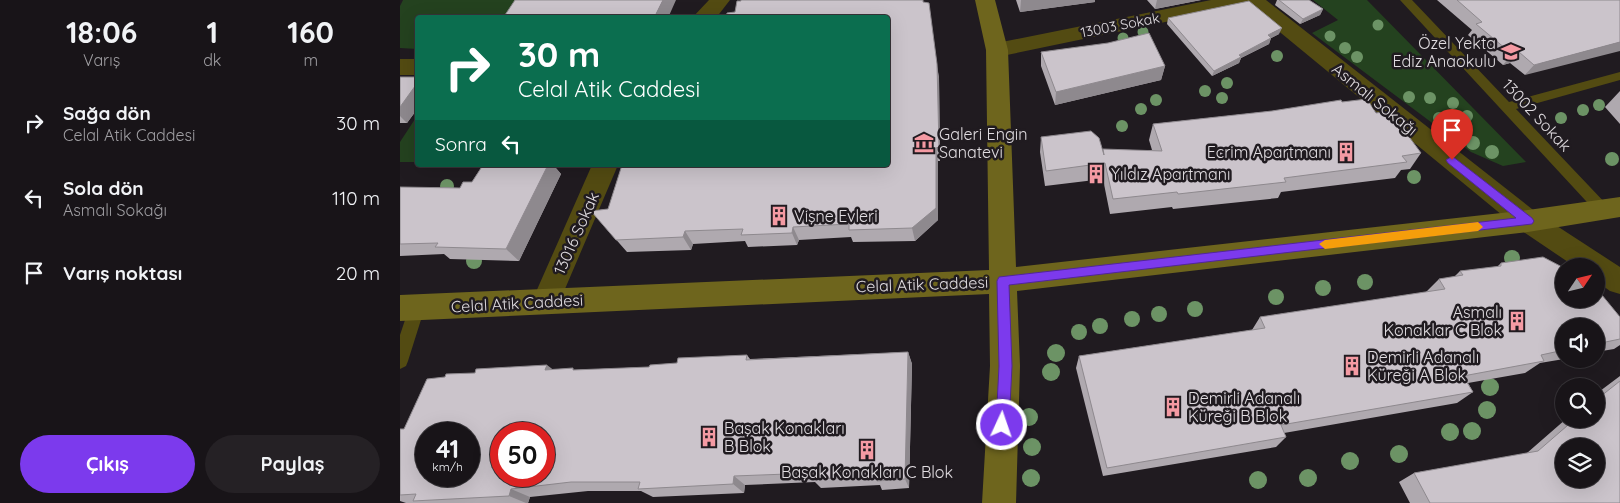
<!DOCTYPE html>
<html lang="tr">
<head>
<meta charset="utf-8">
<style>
  :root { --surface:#181418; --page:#252125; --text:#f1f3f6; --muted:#9f9ea2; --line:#363337; --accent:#7c3aed }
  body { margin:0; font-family:Quicksand,sans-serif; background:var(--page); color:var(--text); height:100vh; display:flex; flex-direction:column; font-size:19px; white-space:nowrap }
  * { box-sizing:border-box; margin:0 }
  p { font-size:16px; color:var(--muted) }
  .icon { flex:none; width:28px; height:28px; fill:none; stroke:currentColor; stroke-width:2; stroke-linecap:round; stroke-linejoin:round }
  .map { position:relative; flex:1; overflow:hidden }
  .drawer { display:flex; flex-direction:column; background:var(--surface); width:400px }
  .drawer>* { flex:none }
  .hud { position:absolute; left:15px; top:15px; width:475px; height:152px; border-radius:5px; box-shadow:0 5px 20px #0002,0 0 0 1px var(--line); background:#0b6e4f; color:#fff; overflow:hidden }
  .needle { width:32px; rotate:55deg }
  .buttons { position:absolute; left:1155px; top:258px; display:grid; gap:10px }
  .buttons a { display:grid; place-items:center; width:50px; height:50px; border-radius:50%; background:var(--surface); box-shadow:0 5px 20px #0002,0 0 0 1px var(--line); font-size:25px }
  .speed { position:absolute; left:15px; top:422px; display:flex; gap:10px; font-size:25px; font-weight:700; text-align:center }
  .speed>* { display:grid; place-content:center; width:65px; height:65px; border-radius:50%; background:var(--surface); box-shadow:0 5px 20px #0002,0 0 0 1px var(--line); line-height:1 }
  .speed small { font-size:12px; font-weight:400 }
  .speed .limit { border:8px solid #d22; background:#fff; color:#111 }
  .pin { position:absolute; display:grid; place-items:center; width:42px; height:42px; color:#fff; margin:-51px -21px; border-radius:50% 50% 50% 0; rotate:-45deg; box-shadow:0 0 5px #0007 }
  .pin .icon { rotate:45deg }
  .me { position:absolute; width:55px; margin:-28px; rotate:3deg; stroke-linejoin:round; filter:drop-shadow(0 0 4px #0008) }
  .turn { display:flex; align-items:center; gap:18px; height:105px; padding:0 20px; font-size:22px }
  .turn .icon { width:65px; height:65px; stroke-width:2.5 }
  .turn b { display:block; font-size:35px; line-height:42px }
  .then { display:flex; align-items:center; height:48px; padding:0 20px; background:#0003; gap:10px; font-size:19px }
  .eta { display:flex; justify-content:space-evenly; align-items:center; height:85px; text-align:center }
  .eta b { font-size:30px; font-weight:700; line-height:35px }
  .primary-button { display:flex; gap:10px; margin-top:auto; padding:10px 20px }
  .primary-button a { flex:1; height:58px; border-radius:30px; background:var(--accent); color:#fff; font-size:20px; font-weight:700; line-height:58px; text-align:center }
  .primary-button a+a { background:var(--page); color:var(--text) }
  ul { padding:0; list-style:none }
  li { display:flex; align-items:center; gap:15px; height:75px; padding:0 20px }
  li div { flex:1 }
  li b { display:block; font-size:19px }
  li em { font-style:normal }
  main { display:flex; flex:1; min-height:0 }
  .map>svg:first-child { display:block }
  .green { fill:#24421f }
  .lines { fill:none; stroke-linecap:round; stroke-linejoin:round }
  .lane { fill:#534b12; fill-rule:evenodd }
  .street { fill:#534b12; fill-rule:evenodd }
  .secondary { fill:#6e651d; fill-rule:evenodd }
  .tree { fill:#6c9365 }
  .wall { fill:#afa9af }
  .shaded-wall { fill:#8e898e }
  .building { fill:#cbc4cb; stroke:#8e898e; fill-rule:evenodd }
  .route { fill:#7c3aed; stroke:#51269a }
  .slow { fill:#f59e0b }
  .labels { text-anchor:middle; stroke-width:5; stroke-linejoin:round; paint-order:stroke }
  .far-street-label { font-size:14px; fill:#e0dce0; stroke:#201b20 }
  .poi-label { font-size:16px; fill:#e0dce0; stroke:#201b20; text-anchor:start }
  .street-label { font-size:16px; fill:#e0dce0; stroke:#201b20 }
</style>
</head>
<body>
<main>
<section class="drawer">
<div class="eta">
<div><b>18:06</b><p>Varış</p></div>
<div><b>1</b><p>dk</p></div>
<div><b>160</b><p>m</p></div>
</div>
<ul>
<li><svg class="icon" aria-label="right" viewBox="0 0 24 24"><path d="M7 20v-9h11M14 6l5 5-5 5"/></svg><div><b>Sağa dön</b><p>Celal Atik Caddesi</p></div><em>30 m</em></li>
<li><svg class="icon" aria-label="left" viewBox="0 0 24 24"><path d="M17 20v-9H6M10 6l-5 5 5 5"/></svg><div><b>Sola dön</b><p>Asmalı Sokağı</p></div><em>110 m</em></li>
<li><svg class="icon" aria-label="arrive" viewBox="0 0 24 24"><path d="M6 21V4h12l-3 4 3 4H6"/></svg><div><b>Varış noktası</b></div><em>20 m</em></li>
</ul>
<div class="primary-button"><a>Çıkış</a><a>Paylaş</a></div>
</section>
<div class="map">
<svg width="1220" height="503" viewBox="0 0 1220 503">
  <rect width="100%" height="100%" fill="#201b20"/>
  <!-- green -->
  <path class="green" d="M3,0H123L112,17L18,18L17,49L0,48V6Z
    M913,0H967L1126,162L1103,166L1071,152L912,33L938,20Z
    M17,116V162H0V142Z"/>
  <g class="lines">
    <!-- lane -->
    <path class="lane" d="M1000,0H1012L1109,102L1220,72V80L1116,109L1208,206L1210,210L1208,214L1203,216L1198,214Z
      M17,300L23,302L25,307L8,361L6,366L0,369V335L11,302Z"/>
    <!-- street -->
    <path class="street" d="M309,0H330L316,18H292Z
      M811,0H866L1137,213L1220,267V294L1210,291L1196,281V266H1174L1119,229L847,5L597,57L589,55L586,50L589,45L597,43Z
      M0,59H18V75H0Z
      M192,165H218L156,310L146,314L136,310L132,301Z"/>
    <!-- secondary -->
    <path class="secondary" d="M575,0H595L608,50L616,267L1128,210L1220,197V217L1128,232L617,291L620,366L616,503H582L590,366L589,294L0,321V295L589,270L586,50Z"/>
  </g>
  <!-- trees -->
  <g class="tree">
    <circle cx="978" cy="25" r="5.5"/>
    <circle cx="743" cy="32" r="5.5"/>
    <circle cx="930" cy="36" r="5.5"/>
    <circle cx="723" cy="38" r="5.5"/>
    <circle cx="945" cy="48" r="6"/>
    <circle cx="877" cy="56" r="6"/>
    <circle cx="957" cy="57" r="6"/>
    <circle cx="827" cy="83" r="6"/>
    <circle cx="805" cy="91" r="6"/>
    <circle cx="1009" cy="97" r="6"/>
    <circle cx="822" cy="98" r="6"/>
    <circle cx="1030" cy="98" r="6"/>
    <circle cx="756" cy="100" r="6"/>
    <circle cx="1053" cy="103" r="6"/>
    <circle cx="1199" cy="105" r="6"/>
    <circle cx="741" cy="109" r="6"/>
    <circle cx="1183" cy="110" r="6"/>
    <circle cx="1067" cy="116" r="6"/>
    <circle cx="1039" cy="118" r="6"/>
    <circle cx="1161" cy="118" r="6"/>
    <circle cx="722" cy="126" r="6"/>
    <circle cx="1056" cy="127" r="7"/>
    <circle cx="1073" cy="143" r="7"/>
    <circle cx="1092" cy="152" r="7"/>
    <circle cx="1212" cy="159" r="7"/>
    <circle cx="1014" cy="177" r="7"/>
    <circle cx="47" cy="186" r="7"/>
    <circle cx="1112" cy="258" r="8"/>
    <circle cx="74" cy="261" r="8"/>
    <circle cx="965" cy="282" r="8"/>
    <circle cx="923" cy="288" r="8"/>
    <circle cx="876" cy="297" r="8"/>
    <circle cx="795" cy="309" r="8"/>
    <circle cx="759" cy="314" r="8"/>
    <circle cx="732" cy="319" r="8"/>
    <circle cx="700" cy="326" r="8"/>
    <circle cx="679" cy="332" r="8"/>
    <circle cx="656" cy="353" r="9"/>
    <circle cx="651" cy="372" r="9"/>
    <circle cx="1090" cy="387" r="9"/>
    <circle cx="1087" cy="410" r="9"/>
    <circle cx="629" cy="417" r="9"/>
    <circle cx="1072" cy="431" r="9"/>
    <circle cx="1050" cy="432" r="9"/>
    <circle cx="632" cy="447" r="9"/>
    <circle cx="999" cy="454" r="9"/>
    <circle cx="950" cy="461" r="9"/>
    <circle cx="631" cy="478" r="9"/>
    <circle cx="908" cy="478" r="9"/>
    <circle cx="858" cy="480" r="9"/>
  </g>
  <!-- wall -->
  <path class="wall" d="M616,0H695V2L620,12Z
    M747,0H801L755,9Z
    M877,0H909L923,9L920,15L900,24L875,5Z
    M1037,0H1220L1125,75L1110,63L1103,65L1068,35L1072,30Z
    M525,2L539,78L540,161H538V220L515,241L453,242L451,237L399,240L397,245L348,247L345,241L293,244L291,250L227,252L191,211L208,209Z
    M768,18L879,34L871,38L869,44L841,58L839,63L812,76L767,24Z
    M641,52L765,66L761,80L655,105L641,66Z
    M0,77H18V108L7,123H0Z
    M1220,91V124L1205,107Z
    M942,102L976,113L988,120L1021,153L1010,169L1001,170L995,178L881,192L878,198L773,209L772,207L710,214L703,179L645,186L640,152L641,137L702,150H752L749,140L753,124L872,111Z
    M83,165H157L155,167L161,174L119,261L50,259L44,254L0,256V187L60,188L72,182Z
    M1101,263L1220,317V345L1214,349L1196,352V326H1164V359L1140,363L1125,373L1068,383L1073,392L1057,403L884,433L886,437L876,447L703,476L676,368L679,356L852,330L860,317L1026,292L1039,279L1054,277L1060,271L1097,267Z
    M508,352L512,364L509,488L482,490L480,485L421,488L415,482L345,485L344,493L253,497L241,491H188L130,497L128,503H6L0,501V429H4L153,369L176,370L249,367L347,355L350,359Z
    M1220,376V503H1010L999,482L1014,473L1127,453L1166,419H1196V394Z"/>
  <!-- shaded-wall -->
  <path class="shaded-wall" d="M263,0H276L268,18H254Z
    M621,0H695V2L620,12Z
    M757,0H801L755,9Z
    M923,9L920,15L900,24L903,19Z
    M882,28L879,34L866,41L868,35Z
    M871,38L869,44L841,58L839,63L812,76L814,71L839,55Z
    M1220,42V51L1125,75L1134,65Z
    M1119,52L1110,63L1103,65L1112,54Z
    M537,64L539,78L540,161L539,147Z
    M765,66L761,80L655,105L656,92Z
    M18,82V108L7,123L0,116V107Z
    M536,148L538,161V220L515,241L512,228Z
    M145,165H157L155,167L161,174L119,261L106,249Z
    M393,227L399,240L397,245L392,233Z
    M285,231L293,244L291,250L283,237Z
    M508,352L512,364L509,488L505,479Z
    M147,365L163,377L145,370Z
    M334,476L345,485L344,493L333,484Z
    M111,489L130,497L128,503H126L109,496Z"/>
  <!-- building -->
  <path class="building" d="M115,0H263L254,18H103Z
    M341,0H523V2L529,3L537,64L539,147L536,148V208L512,228L449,230V224L393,227L392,233L341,235L343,229L285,231L283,237L216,240L191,211L208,209L222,165H488V18H326L327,13L335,12L337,1H341Z
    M879,0H909L923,9L903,19Z
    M1057,0H1220V42L1134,65L1119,52L1112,54L1076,24L1082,22Z
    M849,1L882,28L868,35L871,38L839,55L841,57L814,71L768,18Z
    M749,33L765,66L656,92L641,52L708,43Z
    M0,77H18V82L0,107Z
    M967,99L976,113L983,112L988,120L996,119L1021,153L1002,156L1007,162L884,178L886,182L778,194L777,192L713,199L705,163L646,171L641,137L691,131L699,138L704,155L703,149L762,151L753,124L872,111L941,100L942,102Z
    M83,165H148L106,249L35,247L38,243L0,244V187L60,188L63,182H72Z
    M1143,257L1164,268V299H1196V289H1197L1220,317V339L1196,344V326H1164V350L1141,355L1144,361L1063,376L1073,392L881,425L886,437L707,468L679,356L865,328L860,317L1045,289L1039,279L1063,275L1060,271L1101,266V263Z
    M508,352L505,479L477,481L478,476L413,479L414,473L334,476L333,484L238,489L240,482H171L111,489L109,496L13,501L16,494L0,495V429H4L27,379L45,377L46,374L75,373L76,369L147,365L145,370L173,368V370L249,367L250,365L277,363L278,358L347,355L346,360ZM26,434H69V476H26ZM101,434H144V476H101Z
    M1220,381V503H1030L1014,473L1138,451L1175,419H1196V400ZM1164,446H1196V479H1164Z"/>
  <!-- route -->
  <path class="route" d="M1052,156L1132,218L1134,221L1132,224L609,285L612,366L609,425L607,429L602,431L598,429L596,425L599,366L597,281L599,277L1116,218L1048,163L1046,160Z"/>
  <!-- slow -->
  <path class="slow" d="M1078,222L1083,227L1078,231L925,249L919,244L925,240Z"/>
  <!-- icons -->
  <defs>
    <symbol id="school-bare" viewBox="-9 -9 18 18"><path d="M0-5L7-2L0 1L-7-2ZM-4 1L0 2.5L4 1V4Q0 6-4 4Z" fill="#f49aa3" stroke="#201b20" stroke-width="2.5" paint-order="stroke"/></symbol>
    <symbol id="museum-bare" viewBox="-9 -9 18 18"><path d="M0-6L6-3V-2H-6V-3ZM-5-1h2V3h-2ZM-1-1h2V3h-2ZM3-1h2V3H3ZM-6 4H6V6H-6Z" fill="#f49aa3" stroke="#201b20" stroke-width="2.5" paint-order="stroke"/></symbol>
    <symbol id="building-bare" viewBox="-9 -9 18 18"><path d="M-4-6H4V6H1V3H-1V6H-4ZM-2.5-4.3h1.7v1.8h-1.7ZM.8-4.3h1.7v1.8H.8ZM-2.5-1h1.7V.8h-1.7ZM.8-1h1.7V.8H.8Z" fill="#f49aa3" stroke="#201b20" stroke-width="2.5" paint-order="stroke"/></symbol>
  </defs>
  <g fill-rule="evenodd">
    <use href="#school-bare" x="1097" y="38" width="28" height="28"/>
    <use href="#museum-bare" x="510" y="129" width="28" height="28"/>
    <use href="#building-bare" x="932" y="138" width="28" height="28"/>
    <use href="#building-bare" x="682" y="160" width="28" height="28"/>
    <use href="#building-bare" x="365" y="202" width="28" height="28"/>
    <use href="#building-bare" x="1103" y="307" width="28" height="28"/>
    <use href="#building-bare" x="938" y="352" width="28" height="28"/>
    <use href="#building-bare" x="759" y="393" width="28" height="28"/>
    <use href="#building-bare" x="295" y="423" width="28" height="28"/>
    <use href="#building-bare" x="453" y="436" width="28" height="28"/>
  </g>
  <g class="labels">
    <!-- far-street labels -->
    <g class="far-street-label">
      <text transform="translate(720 25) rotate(-11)" y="5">13003 Sokak</text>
    </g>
    <!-- poi labels -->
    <g class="poi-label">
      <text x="1096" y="49" text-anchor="end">Özel Yekta<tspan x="1096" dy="18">Ediz Anaokulu</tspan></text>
      <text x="539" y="140">Galeri Engin<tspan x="539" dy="18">Sanatevi</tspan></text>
      <text x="931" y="158" text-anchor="end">Ecrim Apartmanı</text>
      <text x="711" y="180">Yıldız Apartmanı</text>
      <text x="394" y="222">Vişne Evleri</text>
      <text x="1102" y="318" text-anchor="end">Asmalı<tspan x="1102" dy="18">Konaklar C Blok</tspan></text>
      <text x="967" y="363">Demirli Adanalı<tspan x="967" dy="18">Küreği A Blok</tspan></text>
      <text x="788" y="404">Demirli Adanalı<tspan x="788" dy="18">Küreği B Blok</tspan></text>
      <text x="324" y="434">Başak Konakları<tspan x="324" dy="18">B Blok</tspan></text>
      <text x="467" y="478" text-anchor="middle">Başak Konakları C Blok</text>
    </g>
    <!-- street labels -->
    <g class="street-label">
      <text transform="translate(975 99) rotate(39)" y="6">Asmalı Sokağı</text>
      <text transform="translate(1137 115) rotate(47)" y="6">13002 Sokak</text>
      <text transform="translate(176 233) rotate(-66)" y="6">13016 Sokak</text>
      <text transform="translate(522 284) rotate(-2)" y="6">Celal Atik Caddesi</text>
      <text transform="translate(117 303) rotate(-3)" y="6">Celal Atik Caddesi</text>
    </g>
  </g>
</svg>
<div class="buttons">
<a><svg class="needle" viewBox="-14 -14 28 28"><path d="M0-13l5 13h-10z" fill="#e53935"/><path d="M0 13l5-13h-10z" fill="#9f9ea2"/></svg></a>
<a><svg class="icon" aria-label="sound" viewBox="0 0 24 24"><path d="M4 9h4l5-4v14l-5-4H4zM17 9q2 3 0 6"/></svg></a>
<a><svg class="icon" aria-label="search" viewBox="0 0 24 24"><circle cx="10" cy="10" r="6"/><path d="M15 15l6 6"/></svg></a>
<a><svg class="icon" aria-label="layers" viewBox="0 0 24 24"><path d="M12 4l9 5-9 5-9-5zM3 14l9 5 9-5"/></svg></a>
</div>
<div class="speed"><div>41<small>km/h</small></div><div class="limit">50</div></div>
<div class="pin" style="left:1052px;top:160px;background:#d93025"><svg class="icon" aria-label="arrive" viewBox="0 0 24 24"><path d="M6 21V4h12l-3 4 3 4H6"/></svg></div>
<svg class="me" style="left:602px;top:425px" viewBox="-20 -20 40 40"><circle r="17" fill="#7c3aed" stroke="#fff" stroke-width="3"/><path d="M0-11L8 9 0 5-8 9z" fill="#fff"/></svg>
<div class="hud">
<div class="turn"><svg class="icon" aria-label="right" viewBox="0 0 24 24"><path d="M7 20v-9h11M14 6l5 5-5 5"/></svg><div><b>30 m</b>Celal Atik Caddesi</div></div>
<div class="then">Sonra<svg class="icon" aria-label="left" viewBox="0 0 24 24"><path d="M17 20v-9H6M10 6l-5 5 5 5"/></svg></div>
</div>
</div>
</main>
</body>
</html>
